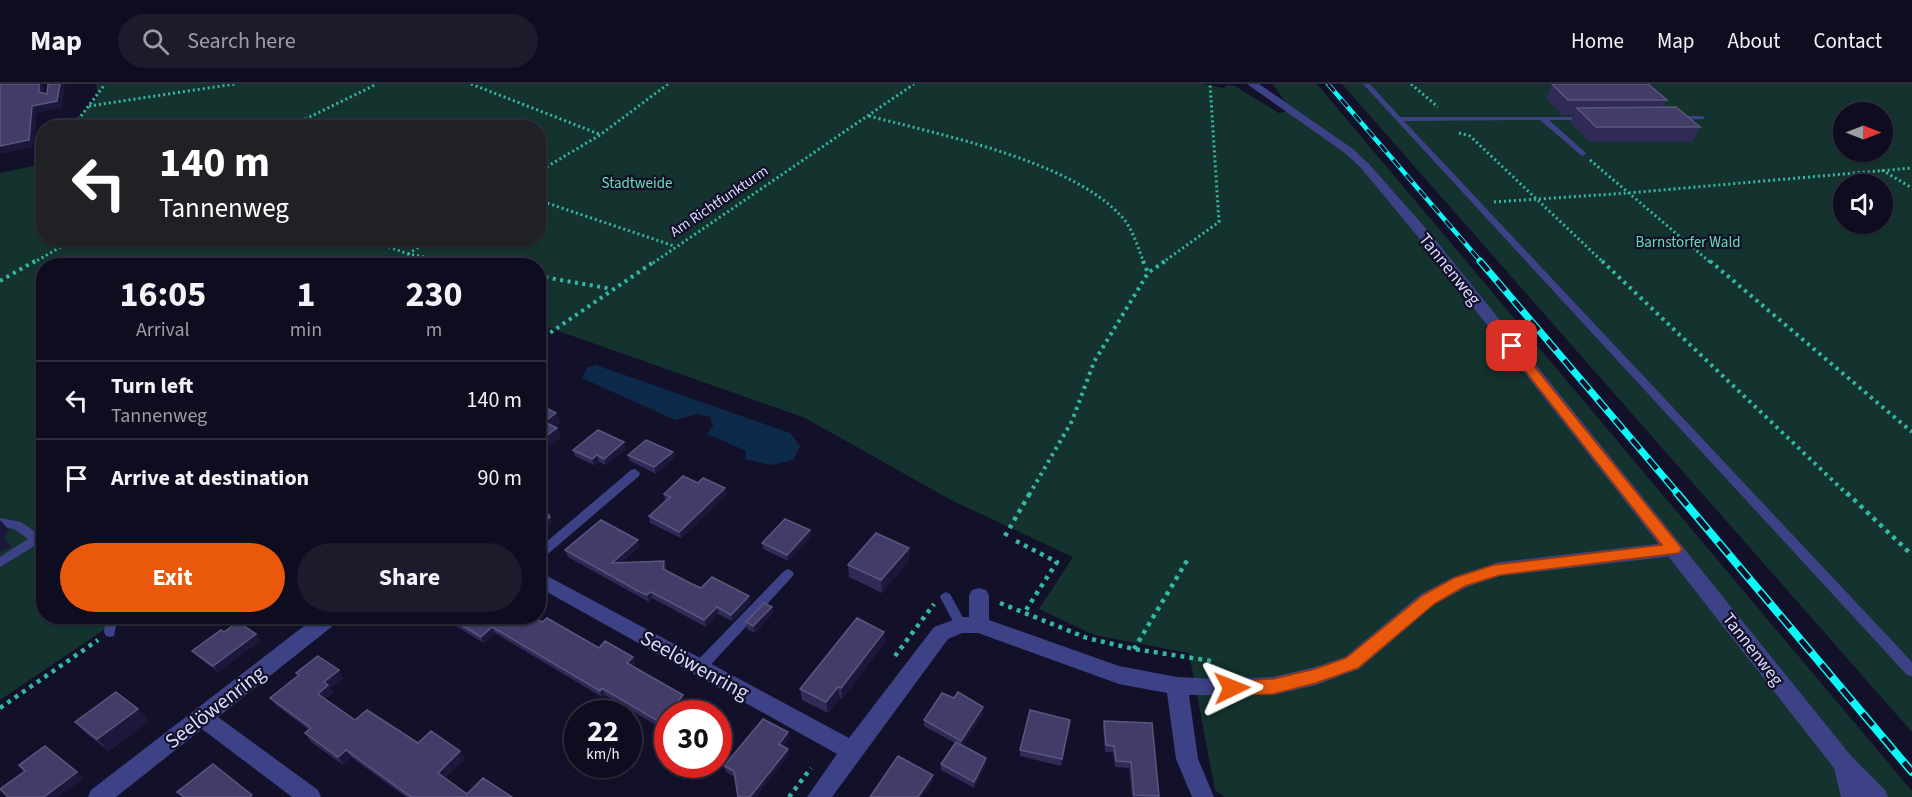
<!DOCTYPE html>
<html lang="en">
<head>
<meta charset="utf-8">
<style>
  :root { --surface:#0e0d1f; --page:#1c1b2c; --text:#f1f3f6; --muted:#9b9ca4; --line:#2e2d3d; --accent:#ea580c }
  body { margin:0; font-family:"Source Sans 3",sans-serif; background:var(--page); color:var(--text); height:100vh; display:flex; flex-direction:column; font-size:22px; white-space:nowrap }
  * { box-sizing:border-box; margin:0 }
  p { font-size:20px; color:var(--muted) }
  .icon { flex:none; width:33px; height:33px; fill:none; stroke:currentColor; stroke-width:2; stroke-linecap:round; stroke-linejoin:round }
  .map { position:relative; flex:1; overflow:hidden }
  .drawer { position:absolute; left:36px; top:174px; width:510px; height:366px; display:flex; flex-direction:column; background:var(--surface); border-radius:24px; box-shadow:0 2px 4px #0004,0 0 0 2px var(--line) }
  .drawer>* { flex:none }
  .top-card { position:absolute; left:36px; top:36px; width:510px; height:126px; border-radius:24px; box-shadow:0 2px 4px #0004,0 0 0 2px var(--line); background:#202124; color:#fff; overflow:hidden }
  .needle { width:39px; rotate:90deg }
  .controls { position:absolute; left:1833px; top:18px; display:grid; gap:12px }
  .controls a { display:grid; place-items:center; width:60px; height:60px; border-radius:50%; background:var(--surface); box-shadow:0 2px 4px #0004,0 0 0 2px var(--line); font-size:30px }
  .speed { position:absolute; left:564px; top:616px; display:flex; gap:12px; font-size:30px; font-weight:700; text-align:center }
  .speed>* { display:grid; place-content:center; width:78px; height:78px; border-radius:50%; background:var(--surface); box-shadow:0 2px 4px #0004,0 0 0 2px var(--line); line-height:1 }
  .speed small { font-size:15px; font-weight:400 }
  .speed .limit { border:9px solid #d22; background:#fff; color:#111 }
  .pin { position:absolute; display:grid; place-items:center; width:51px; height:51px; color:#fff; margin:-26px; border-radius:12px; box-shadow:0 3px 9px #0006 }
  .me { position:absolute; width:66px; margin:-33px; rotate:88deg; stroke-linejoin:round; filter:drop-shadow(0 0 4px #0008) }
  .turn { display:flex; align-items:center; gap:21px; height:126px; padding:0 24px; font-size:27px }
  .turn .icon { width:78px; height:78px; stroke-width:2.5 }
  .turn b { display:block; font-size:42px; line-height:51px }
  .eta { display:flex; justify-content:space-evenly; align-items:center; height:102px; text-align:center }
  .eta b { font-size:36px; font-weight:700; line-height:42px }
  .action { display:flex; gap:12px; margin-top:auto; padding:12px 24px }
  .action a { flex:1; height:69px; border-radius:36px; background:var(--accent); color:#fff; font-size:24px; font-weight:700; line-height:69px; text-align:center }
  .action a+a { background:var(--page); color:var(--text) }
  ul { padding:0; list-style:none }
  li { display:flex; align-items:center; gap:18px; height:78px; padding:0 24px; border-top:2px solid var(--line) }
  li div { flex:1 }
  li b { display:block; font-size:22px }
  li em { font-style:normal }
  header { display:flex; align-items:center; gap:36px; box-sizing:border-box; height:84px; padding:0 30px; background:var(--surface); border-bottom:2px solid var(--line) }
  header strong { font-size:28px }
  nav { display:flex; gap:33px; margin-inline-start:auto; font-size:21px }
  .search { width:420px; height:54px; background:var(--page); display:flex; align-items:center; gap:15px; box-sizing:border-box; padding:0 21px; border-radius:33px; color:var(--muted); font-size:22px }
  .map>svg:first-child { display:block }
  .green { fill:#14332f; fill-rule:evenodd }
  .water { fill:#0e2a4b }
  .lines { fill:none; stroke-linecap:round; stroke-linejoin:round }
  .path-far2 { stroke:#33b9a3; stroke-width:3; stroke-dasharray:2 3; stroke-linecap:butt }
  .path-far1 { stroke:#33b9a3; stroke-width:4; stroke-dasharray:3 4.5; stroke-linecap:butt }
  .path { stroke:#33b9a3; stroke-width:4.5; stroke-dasharray:4 5; stroke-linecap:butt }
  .service { fill:#3d4287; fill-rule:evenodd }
  .minor { fill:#3d4287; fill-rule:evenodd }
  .tertiary { fill:#3d4287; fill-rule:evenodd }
  .rail-far2-casing { stroke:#0bf9f9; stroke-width:4.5 }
  .rail-far1-casing { stroke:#0bf9f9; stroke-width:7 }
  .rail-casing { stroke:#0bf9f9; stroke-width:8 }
  .rail-far2 { stroke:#131129; stroke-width:3; stroke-dasharray:10; stroke-linecap:butt }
  .rail-far1 { stroke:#131129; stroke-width:4.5; stroke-dasharray:13; stroke-linecap:butt }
  .rail { stroke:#131129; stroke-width:5; stroke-dasharray:16; stroke-linecap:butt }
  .wall { fill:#2f2a56 }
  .shaded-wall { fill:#1c183c }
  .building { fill:#413d68; stroke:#59567f; stroke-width:1.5 }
  .route { fill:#ea580c; stroke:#983908; stroke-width:1.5 }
  .labels { text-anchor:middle; stroke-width:4.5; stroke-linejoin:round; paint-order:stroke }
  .far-park-label { font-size:15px; fill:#66deb4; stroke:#131129 }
  .far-street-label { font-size:15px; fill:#dadafe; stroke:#131129 }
  .street-label { font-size:18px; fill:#dadafe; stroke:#131129 }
  .near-street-label { font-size:21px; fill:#dadafe; stroke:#131129 }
</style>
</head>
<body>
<header>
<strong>Map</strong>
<div class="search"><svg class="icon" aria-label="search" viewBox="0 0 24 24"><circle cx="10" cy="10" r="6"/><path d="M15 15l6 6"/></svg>Search here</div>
<nav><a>Home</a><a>Map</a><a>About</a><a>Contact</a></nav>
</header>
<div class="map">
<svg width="1912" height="713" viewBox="0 0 1912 713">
  <rect width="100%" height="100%" fill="#131129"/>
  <!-- green -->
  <path class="green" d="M96,0H1202L1224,4L1229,1L1235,2L1279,29L1291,27L1273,0H1317L1912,707V713H1225L1215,706L1189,569L1094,551L1039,525L1073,473L953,417L805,334L550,244L539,251L538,182H44V532L123,533L0,616V89L43,80L44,154H538V44L73,43V38L98,12Z
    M1342,0H1912V648ZM1844,28H1882V68H1844ZM1844,100H1882V140H1844Z"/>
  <!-- water -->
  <path class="water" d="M596,281L790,349L800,362L793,376L771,381L745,375L746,367L707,350L713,342L710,333L697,330L675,336L582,294L588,283Z"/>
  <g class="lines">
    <!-- path-far2 -->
    <path class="path-far2" d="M471,0L599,50
      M1411,0L1438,23
      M89,22L235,0
      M869,32C941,51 1072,77 1122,133C1133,145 1138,164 1144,179
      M72,44L105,0
      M287,44L377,0
      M1459,49L1470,52L1604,179
      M1590,76L1711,179
      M1882,86L1912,104
      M538,88L600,51L668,0
      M538,116L674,162
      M1494,118L1628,109L1912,84
      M365,154L408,170L456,179
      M408,170L433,154
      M33,179L76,154
      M653,179L914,0
      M1162,179L1219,138L1210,0"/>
    <!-- path-far1 -->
    <path class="path-far1" d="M448,177L475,182
      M1143,177L1148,189
      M1602,177L1848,411
      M1710,177L1912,348
      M538,192L612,205
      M0,197L35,177
      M538,257L655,177
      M1029,411L1072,337L1094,278L1148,189L1165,177"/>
    <!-- path -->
    <path class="path" d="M1847,409L1912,471
      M1005,452L1030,409
      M1016,457L1057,478L1024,529
      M1000,519L1087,554L1134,565L1212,577L1213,586
      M1134,565L1188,475
      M895,572L934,520
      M0,624L98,556
      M789,713L811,684"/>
    <!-- service -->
    <path class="service" d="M1363,0H1370L1400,33H1586V35L1584,36H1549L1585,68L1586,70L1582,72L1540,36L1404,37L1912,578V592L1907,591Z
      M1702,32L1704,33V35L1678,36L1675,34L1678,32Z
      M635,385L640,389L639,392L542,475L538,476V465L631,386Z
      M0,434L21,438L44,454V464L36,461L0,483V473L28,455L14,445L0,442Z
      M788,485L792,487L794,490L792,493L704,588L699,589L694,588L692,584L694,580L784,487Z
      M946,508L950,510L965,537L967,541L965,545L961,546L957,545L940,513L942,510Z
      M106,532H118L114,552L110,553L106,552L104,548Z"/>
    <!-- minor -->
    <path class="minor" d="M1674,458L1681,460L1683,465L1681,470L1674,472L1500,492L1467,503L1435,520L1359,585L1316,601L1273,611H1189L1198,675L1214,713H1192L1176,675L1167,609L1119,600L978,549H962L948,555L832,713H807L837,670L538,503V487L849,654L934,543L961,533H969V511L972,506L979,504L986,506L989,511V536L1119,582L1177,593L1217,595L1273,593L1315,583L1345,573L1421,510L1453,493L1499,478Z
      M317,532H342L339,537L218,633L318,706L321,713H292L202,645L116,713H88L91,706Z"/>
    <!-- tertiary -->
    <path class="tertiary" d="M1247,0H1259L1353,65L1369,80L1429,148L1852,673L1885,706L1888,713H1841L1834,684L1419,154L1361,84L1345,69Z"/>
    <defs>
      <path id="rail-far2" d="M1328,0L1482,179"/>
      <path id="rail-far1" d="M1480,177L1679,411"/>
      <path id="rail" d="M1677,409L1912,688"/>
    </defs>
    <!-- rail-far2 casing -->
    <use href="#rail-far2" class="rail-far2-casing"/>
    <!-- rail-far1 casing -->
    <use href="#rail-far1" class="rail-far1-casing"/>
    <!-- rail casing -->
    <use href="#rail" class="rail-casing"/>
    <!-- rail-far2 -->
    <use href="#rail-far2" class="rail-far2"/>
    <!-- rail-far1 -->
    <use href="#rail-far1" class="rail-far1"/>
    <!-- rail -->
    <use href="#rail" class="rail"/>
  </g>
  <!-- wall -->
  <path class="wall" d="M1552,0L1667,16L1664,23L1700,43L1692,58H1590L1570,39L1574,31H1562L1546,15Z
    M538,320L556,329L560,339L554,343L557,344L561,354L542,367L538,365Z
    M626,365L606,381L599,378L594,381L575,372L573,366Z
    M673,368L674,374L656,390L630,377L628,371Z
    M698,399L727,411L681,454L650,439L649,432L666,417L665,416L664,410Z
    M810,446L811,453L788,477L763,465L762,459Z
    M640,462L621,479L664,477L666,483V487L690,499L701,504L751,518L732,537L718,530L706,543L652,514L649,518L568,473L565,466Z
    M909,476L882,509L849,493L848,481Z
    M772,523L773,529L755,549L747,545L746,538Z
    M439,532H532L542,538L635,579L632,583L685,618L680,624L668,630V648L605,611L602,613L495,549L484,559Z
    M884,548L885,559L842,615L840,614L828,629L802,616L800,605Z
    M261,556L218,588L198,573L192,567Z
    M296,589L343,594L330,604L333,609L325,615L355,636L418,659L465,675L444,694L467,710L512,713H406L351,673L343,681L310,657L305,649L309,646L276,621L270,614L298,592Z
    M954,614L983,623V629L962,662L986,674V680L974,704L941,686V680L955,659L924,642V636Z
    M138,625L149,637L109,667L87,650L75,638Z
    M1070,636L1061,682L1020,672V666Z
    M1104,637L1159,712V713H1132L1129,684L1115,683L1113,668H1105L1103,643Z
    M788,648L790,654L783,662L789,671L735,693L726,688L724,682Z"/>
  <!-- shaded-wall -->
  <path class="shaded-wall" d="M39,0H43V15L39,8Z
    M60,0H65L62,24L37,29L33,63L0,70V62L32,22Z
    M556,329L560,339L548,348L544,338Z
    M557,344L561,354L542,367L539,357Z
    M624,358L626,365L606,381L604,375Z
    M673,368L674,374L656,390L654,383Z
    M597,371L599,378L594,381L592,375Z
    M725,404L727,411L681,454L679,448Z
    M550,433L552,440L538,451V442Z
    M0,436L9,446L4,454L12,463L0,467Z
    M810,446L811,453L788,477L787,471Z
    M638,456L640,462L614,486L612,479Z
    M909,464V476L882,509L881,496Z
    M651,508L652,514L649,518L647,511Z
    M749,512L751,518L732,537L731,531Z
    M717,523L718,530L706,543L704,536Z
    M772,523L773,529L755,549L753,542Z
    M492,543L495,549L484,559L481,553Z
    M884,548L885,559L842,615L841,604Z
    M256,550L261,556L218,588L213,582Z
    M633,573L635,579L629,586L627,579Z
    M339,586L343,594L330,604L333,609L323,617L318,610L324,598Z
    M838,603L840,614L828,629L826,618Z
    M602,604L605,611L602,613L600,607Z
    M683,611L685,618L677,627L675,621Z
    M983,623V629L961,663V657Z
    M138,625L149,637L109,667L97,655Z
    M788,648L790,654L780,666L779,660Z
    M788,665L789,671L756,713H750Z
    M346,666L351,673L343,681L338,673Z
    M460,667L465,675L442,696L438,689Z
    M986,674V680L974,704V698Z
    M77,688L84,694L58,713H44Z
    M933,691V697L922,713H918Z"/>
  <!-- building -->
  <path class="building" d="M0,0H39V8L47,10L48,0H60L57,17L32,22L29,56L0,62Z
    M1552,0H1648L1667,16H1568Z
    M1676,23L1700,43H1596L1577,24Z
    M538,320L556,329L544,338L557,344L539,357Z
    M598,346L624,358L604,375L597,371L592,375L573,366Z
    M646,356L673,368L654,383L628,371Z
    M683,392L698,399L703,394L725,404L679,448L649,432L670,413L664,410Z
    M538,421L543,422L550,433L538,442Z
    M785,435L810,446L787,471L762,459Z
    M601,436L638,456L612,479L664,477L663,485L690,499L701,504L712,493L749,512L731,531L717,523L704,536L651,508L647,511L638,507L565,466Z
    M876,449L909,464L881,496L848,481Z
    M764,519L772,523L753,542L746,538Z
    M447,532H532L542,538L547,534L599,564L605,557L633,573L627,579L683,611L675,621L690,630H668V643L602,604L600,607L492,543L481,553Z
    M857,534L884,548L841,604L838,603L826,618L800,605Z
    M238,538L256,550L213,582L192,567L221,546L224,548Z
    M318,572L339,586L324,598L328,601L318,610L355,636L367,626L418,659L431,647L460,667L438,689L467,710L483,694L512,713H411L346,666L338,673L305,649L311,644L270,614L299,591L296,589Z
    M116,608L138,625L97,655L75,638Z
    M958,608L983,623L961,657L924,636L942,609L954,614Z
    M1030,626L1070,636L1062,675L1020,666Z
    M763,635L788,648L779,660L788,665L750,713H738L734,687L724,682Z
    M1104,637L1152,639L1159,712L1134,711L1131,678L1116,677L1114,662L1106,661Z
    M956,658L986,674L974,698L941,680Z
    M45,662L77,688L44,713H8L0,705L25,687L19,681Z
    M898,672L933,691L918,713H870Z
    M213,680L252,711L250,713H184L177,708Z"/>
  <!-- route -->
  <path class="route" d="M1512,259L1516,260L1679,461L1682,465L1679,469L1500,491L1465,502L1434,520L1358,584L1316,599L1273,610L1232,611L1226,609L1223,604L1226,599L1232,597L1273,595L1315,585L1346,574L1423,511L1454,494L1494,481L1662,461L1508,265L1506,262Z"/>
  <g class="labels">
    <!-- far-park labels -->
    <g class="far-park-label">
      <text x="637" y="104">Stadtweide</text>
      <text x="1688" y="163">Barnstorfer Wald</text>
    </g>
    <!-- far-street labels -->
    <g class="far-street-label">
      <text transform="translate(719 117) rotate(-34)" y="5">Am Richtfunkturm</text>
    </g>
    <!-- street labels -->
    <g class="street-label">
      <text transform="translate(1450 185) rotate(51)" y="6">Tannenweg</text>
      <text transform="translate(1753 565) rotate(52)" y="6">Tannenweg</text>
    </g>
    <!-- near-street labels -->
    <g class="near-street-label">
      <text transform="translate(695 581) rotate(29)" y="7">Seelöwenring</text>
      <text transform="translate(215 623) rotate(-38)" y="7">Seelöwenring</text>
    </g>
  </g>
</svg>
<div class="controls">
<a><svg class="needle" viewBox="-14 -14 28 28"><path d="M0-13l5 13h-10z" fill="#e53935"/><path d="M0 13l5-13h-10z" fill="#9b9ca4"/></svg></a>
<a><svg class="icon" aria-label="sound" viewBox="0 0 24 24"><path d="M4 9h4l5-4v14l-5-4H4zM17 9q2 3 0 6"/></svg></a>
</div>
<div class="speed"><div>22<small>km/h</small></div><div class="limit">30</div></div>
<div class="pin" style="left:1512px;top:262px;background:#d93025"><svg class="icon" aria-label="arrive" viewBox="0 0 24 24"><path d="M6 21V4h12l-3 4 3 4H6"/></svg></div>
<svg class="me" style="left:1232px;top:604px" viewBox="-20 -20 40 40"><path d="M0-17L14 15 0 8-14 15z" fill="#ea580c" stroke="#fff" stroke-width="4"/></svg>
<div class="top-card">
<div class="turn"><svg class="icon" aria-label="left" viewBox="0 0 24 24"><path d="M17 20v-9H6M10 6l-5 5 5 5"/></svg><div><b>140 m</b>Tannenweg</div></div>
</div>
<section class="drawer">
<div class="eta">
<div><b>16:05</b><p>Arrival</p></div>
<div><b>1</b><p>min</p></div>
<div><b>230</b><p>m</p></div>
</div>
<ul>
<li><svg class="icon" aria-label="left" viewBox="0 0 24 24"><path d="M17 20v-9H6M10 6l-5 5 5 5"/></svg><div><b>Turn left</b><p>Tannenweg</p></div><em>140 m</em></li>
<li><svg class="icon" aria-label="arrive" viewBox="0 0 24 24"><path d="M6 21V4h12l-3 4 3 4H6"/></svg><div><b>Arrive at destination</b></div><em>90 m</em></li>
</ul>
<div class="action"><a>Exit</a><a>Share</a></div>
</section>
</div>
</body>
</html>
